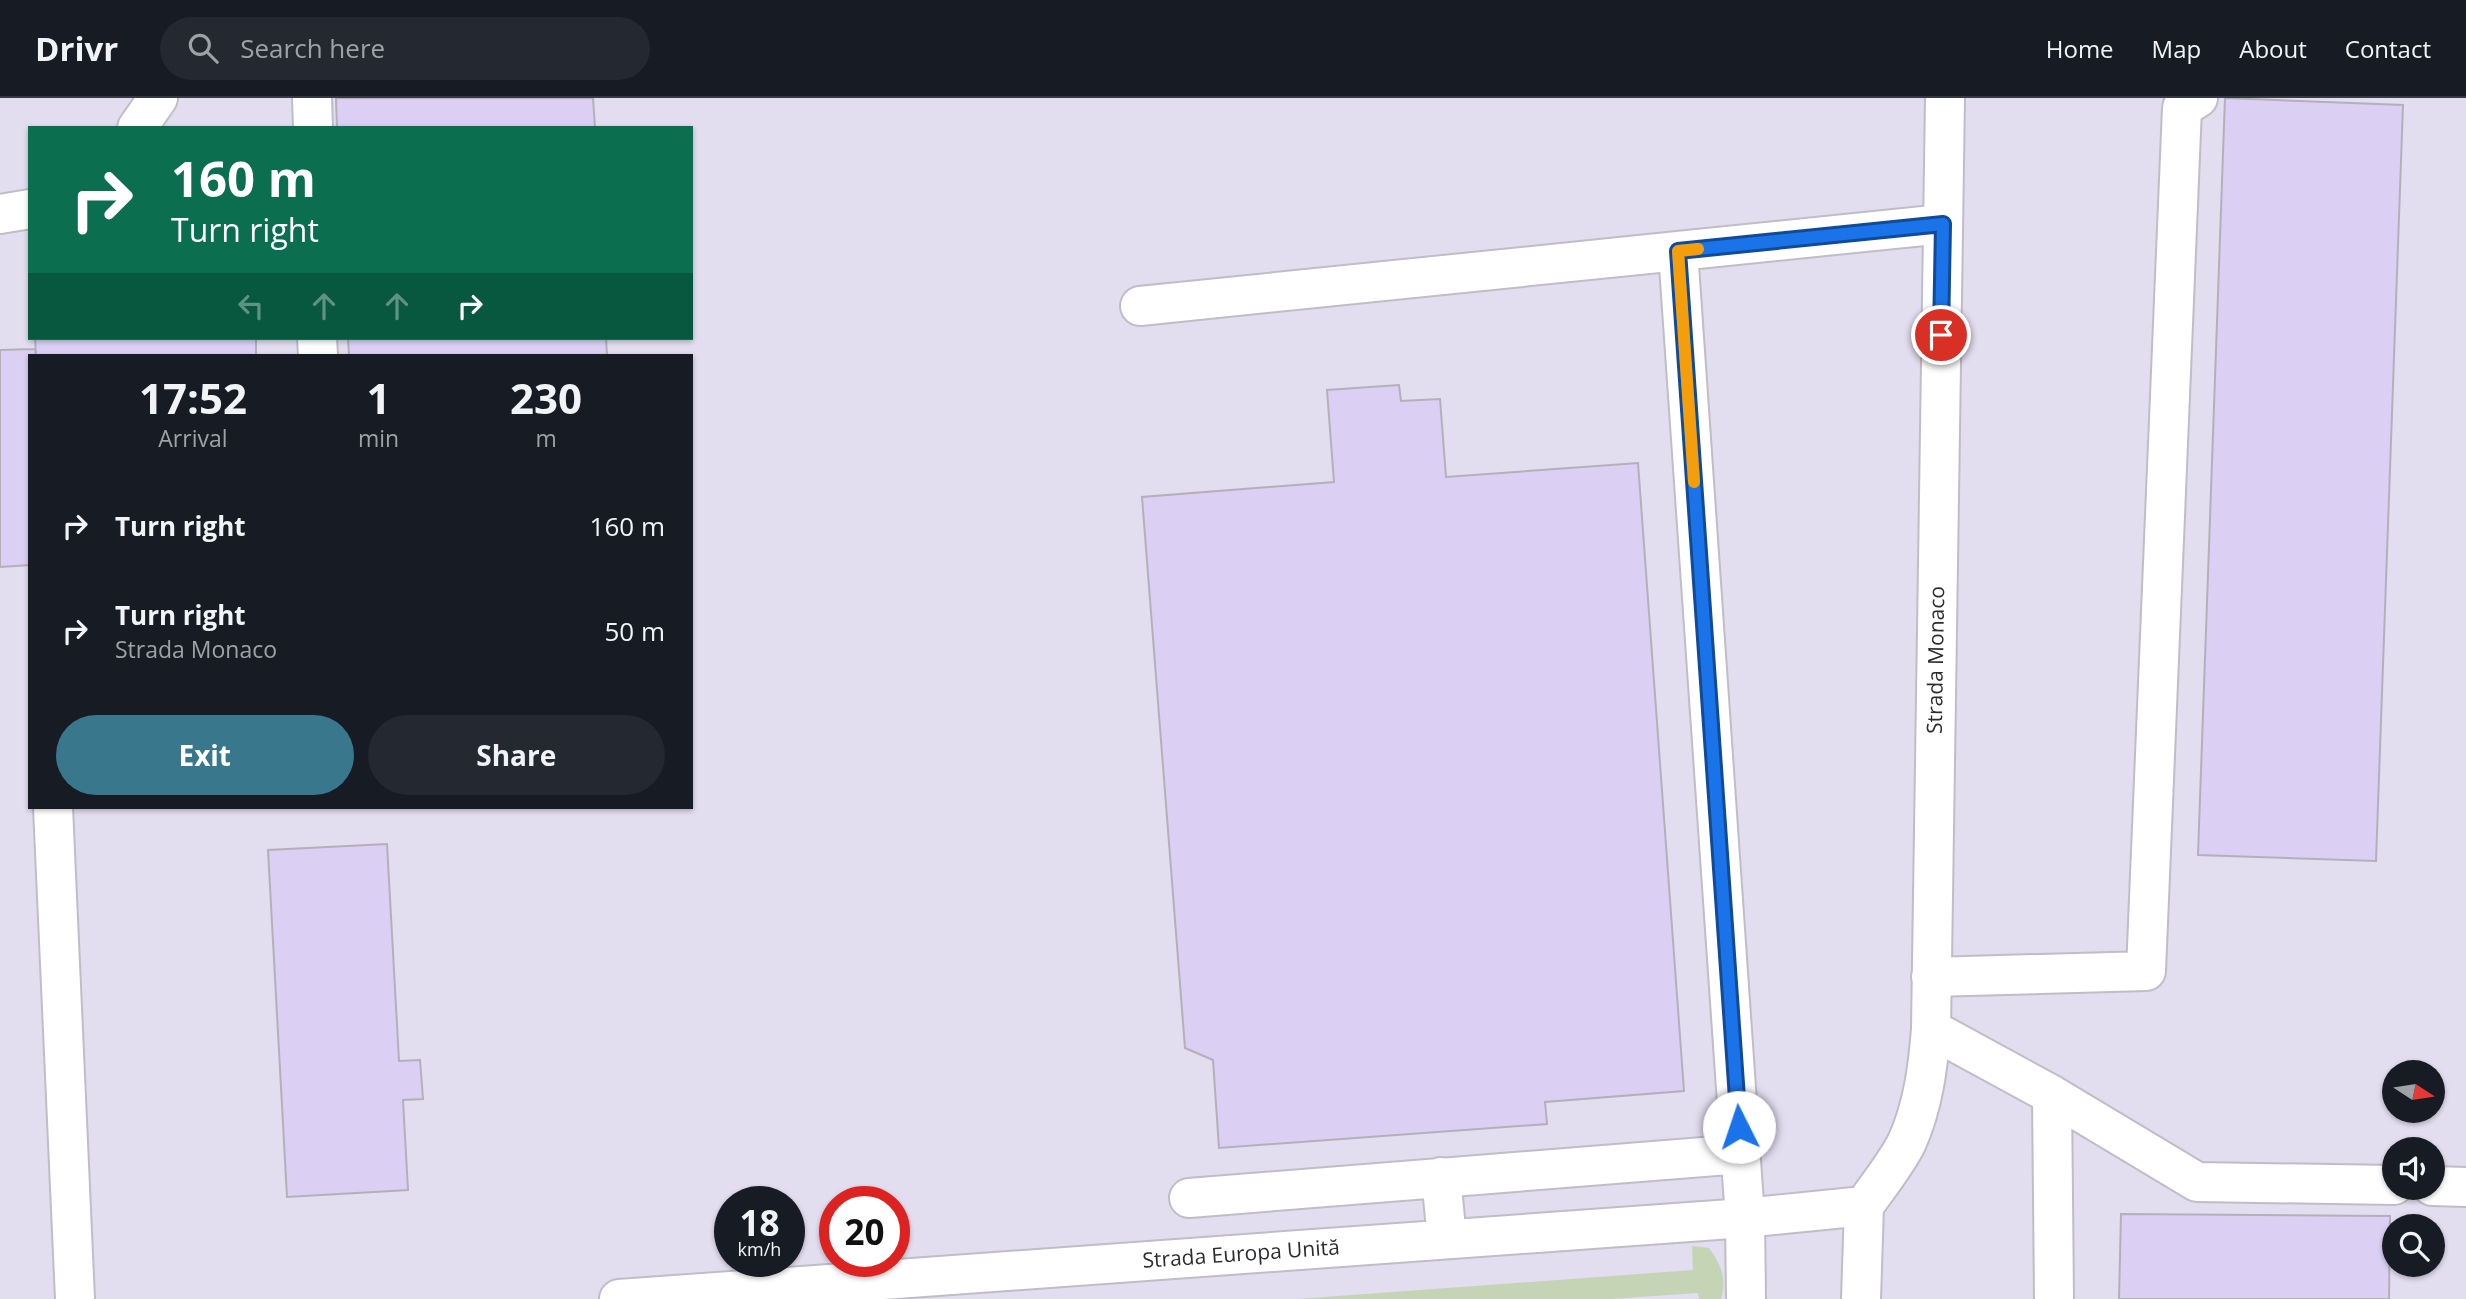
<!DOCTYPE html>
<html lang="en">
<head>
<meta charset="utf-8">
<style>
  :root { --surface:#171b24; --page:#242831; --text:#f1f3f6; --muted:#9ea1a6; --line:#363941; --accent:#39778d }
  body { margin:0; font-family:"Open Sans",sans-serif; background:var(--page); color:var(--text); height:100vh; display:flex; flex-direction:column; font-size:26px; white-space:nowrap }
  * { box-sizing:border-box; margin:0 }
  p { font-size:23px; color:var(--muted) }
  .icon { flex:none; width:38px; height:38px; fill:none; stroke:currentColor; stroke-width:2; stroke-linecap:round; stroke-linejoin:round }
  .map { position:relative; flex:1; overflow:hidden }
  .panel { position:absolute; left:28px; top:256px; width:665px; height:455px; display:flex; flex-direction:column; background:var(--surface); border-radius:0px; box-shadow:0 2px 5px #0004 }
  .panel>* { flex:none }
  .hud { position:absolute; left:28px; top:28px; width:665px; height:214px; border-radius:0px; box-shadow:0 2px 5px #0004; background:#0b6e4f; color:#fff; overflow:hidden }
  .needle { width:46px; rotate:102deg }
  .controls { position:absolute; left:2382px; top:962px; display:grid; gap:14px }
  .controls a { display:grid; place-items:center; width:63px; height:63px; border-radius:50%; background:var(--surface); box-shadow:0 2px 5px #0004; font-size:35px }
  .speed { position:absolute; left:714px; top:1088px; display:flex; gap:14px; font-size:35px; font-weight:700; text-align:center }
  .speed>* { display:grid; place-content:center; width:91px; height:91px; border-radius:50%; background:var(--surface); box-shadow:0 2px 5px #0004; line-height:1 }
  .speed small { font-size:18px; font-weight:400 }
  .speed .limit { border:10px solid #d22; background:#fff; color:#111 }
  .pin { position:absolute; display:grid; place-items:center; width:60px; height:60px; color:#fff; margin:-30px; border:4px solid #fff; border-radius:50%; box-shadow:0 2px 7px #0007 }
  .me { position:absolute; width:77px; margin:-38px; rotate:356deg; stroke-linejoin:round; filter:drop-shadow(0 0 5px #0008) }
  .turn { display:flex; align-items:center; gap:24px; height:147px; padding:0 28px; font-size:32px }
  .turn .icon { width:91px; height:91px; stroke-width:2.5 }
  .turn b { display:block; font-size:49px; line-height:60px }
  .lanes { display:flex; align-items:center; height:66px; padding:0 28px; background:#0003; justify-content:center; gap:35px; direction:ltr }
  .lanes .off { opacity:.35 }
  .eta { display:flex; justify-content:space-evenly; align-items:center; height:119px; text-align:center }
  .eta b { font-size:42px; font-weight:700; line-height:49px }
  .action { display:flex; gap:14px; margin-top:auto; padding:14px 28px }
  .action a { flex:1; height:80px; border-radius:42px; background:var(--accent); color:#fff; font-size:28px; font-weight:700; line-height:80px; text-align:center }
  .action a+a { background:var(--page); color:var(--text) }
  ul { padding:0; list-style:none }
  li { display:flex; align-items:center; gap:21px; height:105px; padding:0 28px }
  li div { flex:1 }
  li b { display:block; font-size:26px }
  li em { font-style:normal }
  header { display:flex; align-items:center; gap:42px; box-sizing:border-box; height:98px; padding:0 35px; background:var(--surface); border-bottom:2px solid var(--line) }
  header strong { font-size:33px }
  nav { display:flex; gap:38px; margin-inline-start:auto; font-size:24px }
  .search { width:490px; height:63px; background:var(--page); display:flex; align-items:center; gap:18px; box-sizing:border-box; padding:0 24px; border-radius:38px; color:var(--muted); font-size:26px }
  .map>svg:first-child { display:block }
  .built { fill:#e2ddef; fill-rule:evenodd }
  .green { fill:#c5d4b5 }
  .building { fill:#dbd0f4; stroke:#b3b0ba; stroke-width:2 }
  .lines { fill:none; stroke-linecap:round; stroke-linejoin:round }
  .minor-casing { stroke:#c0bdc7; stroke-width:42 }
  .minor { stroke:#fff; stroke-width:38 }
  .route-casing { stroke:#114b97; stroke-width:18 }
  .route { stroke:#1a73e8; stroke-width:12 }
  .slow { stroke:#f59e0b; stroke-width:12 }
  .labels { text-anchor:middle; stroke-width:7; stroke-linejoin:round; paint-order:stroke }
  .street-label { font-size:21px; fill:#2c2b2f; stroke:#fff }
</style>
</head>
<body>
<header>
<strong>Drivr</strong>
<div class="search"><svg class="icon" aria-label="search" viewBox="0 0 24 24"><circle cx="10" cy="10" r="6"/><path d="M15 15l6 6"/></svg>Search here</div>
<nav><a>Home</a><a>Map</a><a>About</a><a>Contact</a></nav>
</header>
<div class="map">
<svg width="2466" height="1201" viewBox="0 0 2466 1201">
  <rect width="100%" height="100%" fill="#edeaf5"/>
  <!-- built -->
  <path class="built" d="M0,0H2466V1201H0ZM30,30H691V240H30ZM30,257H691V709H30ZM2394,975H2432V1013H2394ZM2394,1052H2432V1090H2394ZM730,1104H789V1164H730ZM835,1104H894V1164H835ZM2394,1129H2432V1167H2394Z"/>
  <!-- green -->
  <path class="green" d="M1692,1148L1709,1150C1721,1166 1727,1181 1721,1201H1699L1698,1195L1611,1201H1297L1693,1172Z"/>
  <!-- building -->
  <path class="building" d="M336,0H593L595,30H337Z
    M2225,0L2403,7L2376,763L2198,757Z
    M35,240H256V257H36Z
    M348,240H606L607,257H349Z
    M35,251L36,257H30V467L0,469V252Z
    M1399,287L1401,303L1440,301L1446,379L1638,365L1684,993L1545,1004L1547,1026L1219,1050L1213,962L1185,950L1142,399L1334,384L1327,292Z
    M387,746L399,963L420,962L423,1001L403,1002L408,1092L287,1099L268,752Z
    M2121,1116L2390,1118L2389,1201H2119Z"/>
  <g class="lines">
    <defs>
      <path id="minor" d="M312,0L313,30
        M137,30L158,0
        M0,116L30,111
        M1678,153L1943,126
        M1140,208L1678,153L1745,1120L1746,1201
        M317,240L318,257
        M53,709L75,1201
        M1931,879L2146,873L2182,10L2198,0
        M1931,931L2052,997L2197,1084L2394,1087
        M2052,997L2054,1201
        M1441,1079L1447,1141
        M2432,1088L2466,1089
        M1189,1100L1741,1056
        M1864,1108C1878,1088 1896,1066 1907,1044C1923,1008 1928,970 1931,931L1945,0
        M619,1201L1745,1120L1864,1108
        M1861,1201L1864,1108"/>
    </defs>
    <!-- minor casing -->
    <use href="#minor" class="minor-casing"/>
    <!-- minor -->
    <use href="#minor" class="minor"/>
  </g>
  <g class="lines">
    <defs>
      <path id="route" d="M1739,1029L1678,153L1943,126L1941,237"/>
    </defs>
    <!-- route casing -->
    <use href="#route" class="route-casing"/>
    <!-- route -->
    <use href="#route" class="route"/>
    <!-- slow -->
    <path class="slow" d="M1694,384L1678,153L1698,151"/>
  </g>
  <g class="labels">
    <!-- street labels -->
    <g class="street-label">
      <text transform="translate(1936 562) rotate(-89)" y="7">Strada Monaco</text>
      <text transform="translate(1241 1156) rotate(-4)" y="7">Strada Europa Unită</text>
    </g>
  </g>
</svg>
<div class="controls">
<a><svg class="needle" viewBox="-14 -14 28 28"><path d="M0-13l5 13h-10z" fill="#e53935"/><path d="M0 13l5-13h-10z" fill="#9ea1a6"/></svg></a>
<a><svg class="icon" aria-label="sound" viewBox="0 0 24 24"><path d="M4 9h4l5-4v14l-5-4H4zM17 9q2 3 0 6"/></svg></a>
<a><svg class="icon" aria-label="search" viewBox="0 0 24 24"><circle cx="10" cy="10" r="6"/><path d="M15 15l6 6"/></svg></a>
</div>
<div class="speed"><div>18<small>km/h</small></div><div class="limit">20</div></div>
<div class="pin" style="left:1941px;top:237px;background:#d93025"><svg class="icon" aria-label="arrive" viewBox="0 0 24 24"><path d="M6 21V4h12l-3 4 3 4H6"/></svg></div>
<svg class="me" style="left:1739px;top:1029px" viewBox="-20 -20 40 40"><circle r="19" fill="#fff"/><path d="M0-13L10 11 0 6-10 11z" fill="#1a73e8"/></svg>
<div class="hud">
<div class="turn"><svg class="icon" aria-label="right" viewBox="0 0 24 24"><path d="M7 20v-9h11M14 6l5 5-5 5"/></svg><div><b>160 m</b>Turn right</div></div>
<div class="lanes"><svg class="icon off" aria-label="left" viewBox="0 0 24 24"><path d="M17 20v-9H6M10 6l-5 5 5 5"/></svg><svg class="icon off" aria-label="ahead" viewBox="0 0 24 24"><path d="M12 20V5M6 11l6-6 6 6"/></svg><svg class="icon off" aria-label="ahead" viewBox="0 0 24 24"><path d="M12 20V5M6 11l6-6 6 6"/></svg><svg class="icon" aria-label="right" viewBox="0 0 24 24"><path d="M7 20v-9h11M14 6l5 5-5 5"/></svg></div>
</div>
<section class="panel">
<div class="eta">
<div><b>17:52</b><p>Arrival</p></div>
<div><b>1</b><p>min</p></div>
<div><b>230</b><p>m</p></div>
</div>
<ul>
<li><svg class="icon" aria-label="right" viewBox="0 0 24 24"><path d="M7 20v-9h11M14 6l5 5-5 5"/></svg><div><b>Turn right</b></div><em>160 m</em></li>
<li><svg class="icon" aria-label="right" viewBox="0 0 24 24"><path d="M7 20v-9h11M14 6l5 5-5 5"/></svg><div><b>Turn right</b><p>Strada Monaco</p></div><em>50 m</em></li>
</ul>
<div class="action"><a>Exit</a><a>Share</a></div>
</section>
</div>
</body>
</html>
